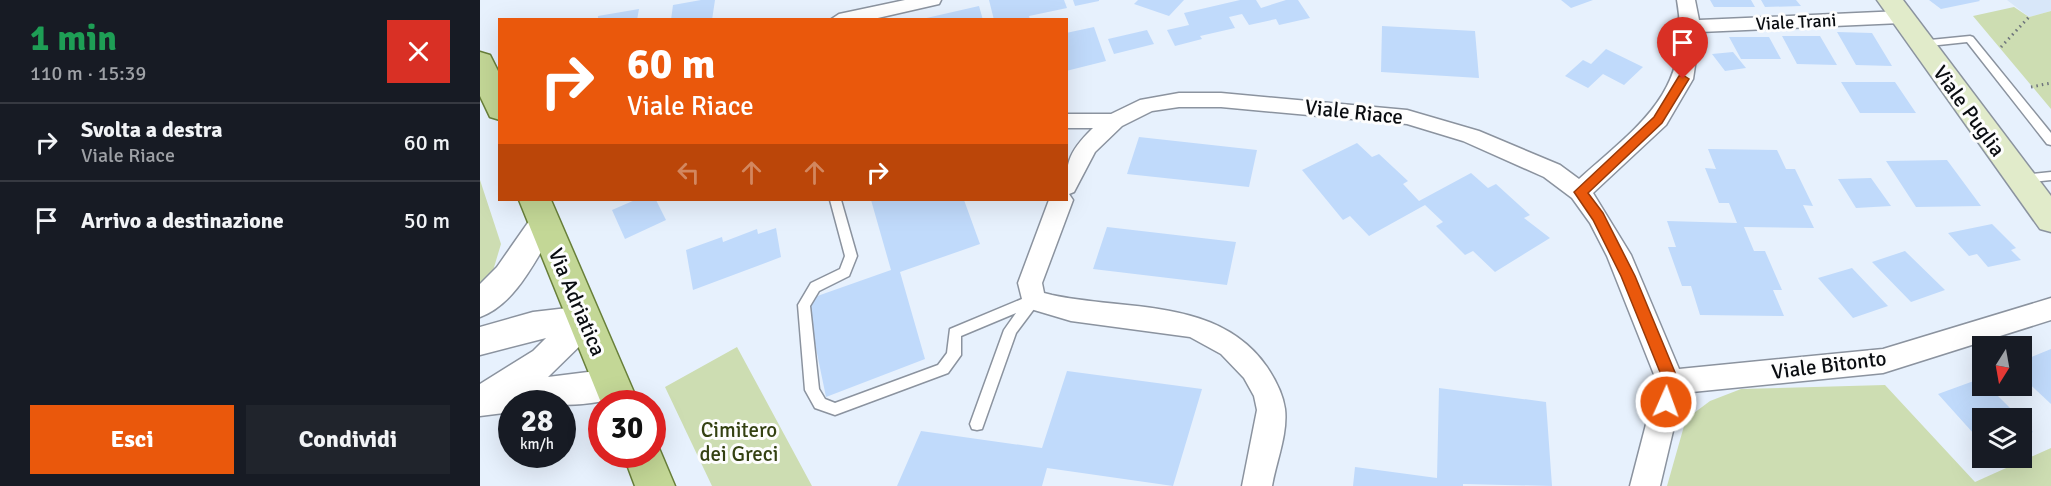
<!DOCTYPE html>
<html lang="it">
<head>
<meta charset="utf-8">
<style>
  :root { --surface:#171b24; --page:#20242c; --text:#f1f3f6; --muted:#9ea1a6; --line:#363941; --accent:#ea580c }
  body { margin:0; font-family:Signika,sans-serif; background:var(--page); color:var(--text); height:100vh; display:flex; flex-direction:column; font-size:22px; white-space:nowrap }
  * { box-sizing:border-box; margin:0 }
  p { font-size:20px; color:var(--muted) }
  .icon { flex:none; width:33px; height:33px; fill:none; stroke:currentColor; stroke-width:2; stroke-linecap:round; stroke-linejoin:round }
  .map { position:relative; flex:1; overflow:hidden }
  .drawer { display:flex; flex-direction:column; background:var(--surface); width:480px }
  .drawer>* { flex:none }
  .banner { position:absolute; left:18px; top:18px; width:570px; height:183px; border-radius:0px; box-shadow:0 6px 24px #0002; background:#ea580c; color:#fff; overflow:hidden }
  .needle { width:39px; rotate:191deg }
  .tools { position:absolute; left:1492px; top:336px; display:grid; gap:12px }
  .tools a { display:grid; place-items:center; width:60px; height:60px; border-radius:0px; background:var(--surface); box-shadow:0 6px 24px #0002; font-size:30px }
  .speed { position:absolute; left:18px; top:390px; display:flex; gap:12px; font-size:30px; font-weight:700; text-align:center }
  .speed>* { display:grid; place-content:center; width:78px; height:78px; border-radius:50%; background:var(--surface); box-shadow:0 6px 24px #0002; line-height:1 }
  .speed small { font-size:15px; font-weight:400 }
  .speed .limit { border:9px solid #d22; background:#fff; color:#111 }
  .pin { position:absolute; display:grid; place-items:center; width:51px; height:51px; color:#fff; margin:-62px -26px; border-radius:50% 50% 50% 0; rotate:-45deg; box-shadow:0 0 6px #0007 }
  .pin .icon { rotate:45deg }
  .me { position:absolute; width:66px; margin:-33px; rotate:2deg; stroke-linejoin:round; filter:drop-shadow(0 0 4px #0008) }
  .turn { display:flex; align-items:center; gap:21px; height:126px; padding:0 30px; font-size:27px }
  .turn .icon { width:78px; height:78px; stroke-width:2.5 }
  .turn b { display:block; font-size:42px; line-height:51px }
  .lanes { display:flex; align-items:center; height:57px; padding:0 30px; background:#0003; justify-content:center; gap:30px; direction:ltr }
  .lanes .off { opacity:.35 }
  .round { display:grid; place-items:center; flex:none; width:63px; height:63px; border-radius:0px; background:var(--page) }
  .summary { display:flex; align-items:center; justify-content:space-between; height:102px; padding:0 30px }
  h1 { font-size:36px; font-weight:800; line-height:45px; color:#1e9e55 }
  .primary-button { display:flex; gap:12px; margin-top:auto; padding:12px 30px }
  .primary-button a { flex:1; height:69px; border-radius:0px; background:var(--accent); color:#fff; font-size:24px; font-weight:800; line-height:69px; text-align:center }
  .primary-button a+a { background:var(--page); color:var(--text) }
  ul { padding:0; list-style:none }
  li { display:flex; align-items:center; gap:18px; height:78px; padding:0 30px; border-top:2px solid var(--line) }
  li div { flex:1 }
  li b { display:block; font-size:22px }
  li em { font-style:normal }
  main { display:flex; flex:1; min-height:0 }
  .map>svg:first-child { display:block }
  .built { fill:#d8e7f9 }
  .green { fill:#cdddb2 }
  .building { fill:#c0dafb }
  .lines { fill:none; stroke-linecap:round; stroke-linejoin:round }
  .service-casing { stroke:#8b939f; stroke-width:3 }
  .minor-casing { stroke:#8b939f; stroke-width:3 }
  .tertiary-casing { stroke:#8b939f; stroke-width:3 }
  .secondary-casing { stroke:#8b939f; stroke-width:3 }
  .primary-casing { stroke:#687f3a; stroke-width:3 }
  .path { stroke:#6f757c; stroke-width:3; stroke-dasharray:1.5 4; stroke-linecap:butt }
  .service { fill:#fff; fill-rule:evenodd }
  .minor { fill:#fff; fill-rule:evenodd }
  .tertiary { fill:#fff; fill-rule:evenodd }
  .secondary { fill:#e1ebca; fill-rule:evenodd }
  .primary { fill:#c3d796; fill-rule:evenodd }
  .route { fill:#ea580c; stroke:#983908; stroke-width:1.5 }
  .labels { text-anchor:middle; stroke-width:6; stroke-linejoin:round; paint-order:stroke }
  .far-street-label { font-size:18px; fill:#0a0d11; stroke:#fdfdfd }
  .street-label { font-size:21px; fill:#0a0d11; stroke:#fdfdfd }
  .park-label { font-size:21px; fill:#344112; stroke:#fdfdfd }
</style>
</head>
<body>
<main>
<section class="drawer">
<div class="summary"><div><h1>1 min</h1><p>110 m · 15:39</p></div><a class="round" style="background:#d93025;color:#fff"><svg class="icon" aria-label="close" viewBox="0 0 24 24"><path d="M6 6l12 12M18 6L6 18"/></svg></a></div>
<ul>
<li><svg class="icon" aria-label="right" viewBox="0 0 24 24"><path d="M7 20v-9h11M14 6l5 5-5 5"/></svg><div><b>Svolta a destra</b><p>Viale Riace</p></div><em>60 m</em></li>
<li><svg class="icon" aria-label="arrive" viewBox="0 0 24 24"><path d="M6 21V4h12l-3 4 3 4H6"/></svg><div><b>Arrivo a destinazione</b></div><em>50 m</em></li>
</ul>
<div class="primary-button"><a>Esci</a><a>Condividi</a></div>
</section>
<div class="map">
<svg width="1571" height="486" viewBox="0 0 1571 486">
  <rect width="100%" height="100%" fill="#e7f1fd"/>
  <!-- built -->
  <path class="built" d="M1527,0H1571V11L1549,17Z"/>
  <!-- green -->
  <path class="green" d="M1534,7L1549,17L1571,11V109L1493,16Z
    M0,180L21,244L12,274L0,286Z
    M257,347L332,486H232L185,387Z
    M1405,385L1495,482L1571,448V486H1187L1206,419L1230,401L1261,389Z"/>
  <!-- building -->
  <path class="building" d="M221,0H235L232,20H191L193,5Z
    M509,0H584L587,8L549,16L550,20H514Z
    M593,0H619V1L595,6Z
    M658,0H704L689,16L654,4Z
    M760,0H776L781,8L806,0H818L830,18L799,25L796,19L769,25L762,14L749,17L755,28L720,36L722,39L695,46L687,30L709,25L704,13Z
    M1081,0H1113L1091,8Z
    M1230,0H1271L1275,7H1234Z
    M1281,0H1316L1321,6L1285,7Z
    M1449,0H1499L1500,1L1461,9Z
    M499,6L503,20H442V19Z
    M159,9L157,20H118V16Z
    M902,26L995,31L999,78L901,72Z
    M614,27L626,61L586,71V33Z
    M667,30L674,44L634,54L628,39Z
    M1357,32L1392,33L1412,66L1376,65Z
    M1302,36H1340L1357,65L1317,64Z
    M1249,37H1289L1301,59H1261Z
    M1126,49L1163,67L1144,85L1123,74L1108,88L1085,76L1103,60L1111,64Z
    M1253,52L1266,68L1245,71L1232,54Z
    M1361,82H1415L1436,113H1380Z
    M659,137L777,150L769,187L647,174Z
    M877,143L892,157L899,154L928,181L923,184L939,201L991,173L1008,188L1016,184L1050,215L1044,218L1070,238L1015,272L993,251L985,255L956,226L963,222L945,205L889,236L870,216L863,220L822,170Z
    M1228,149L1297,150L1306,169H1315L1333,206L1323,205L1334,228L1264,227L1274,251H1285L1302,290H1293L1304,316L1220,315L1211,286H1202L1188,247H1196L1187,221L1257,223L1249,203H1239L1225,168L1236,169Z
    M1467,160L1501,206L1436,207L1406,161Z
    M1391,178L1411,206L1376,208L1358,179Z
    M155,200H176L186,220L145,239L132,210Z
    M391,200H484L500,244L420,272L445,359L346,397L326,300L411,270Z
    M1512,224L1536,248L1531,250L1541,260L1508,267L1497,254L1489,256L1468,233Z
    M627,227L756,242L747,285L613,269Z
    M296,228L301,257L213,290L206,250L242,237L243,242L277,229L278,234Z
    M1425,251L1465,290L1431,302L1392,262Z
    M1372,268L1408,306L1373,318L1338,278Z
    M1571,349V404L1542,377V361Z
    M587,371L722,389L693,486L567,468L562,486H417L441,431L562,448Z
    M1502,378L1503,386H1508L1540,418H1503V444L1458,394Z
    M959,388L1066,402L1072,486L983,484V486H873L875,467L957,478Z
    M1542,421L1553,432L1542,436Z"/>
  <g class="lines">
    <defs>
      <path id="service" d="M1490,36L1493,37L1571,133V145L1567,144L1487,42L1440,47L1435,44L1440,41Z
        M1571,172V180L1542,183L1536,179L1542,175Z
        M350,200H361L377,256L369,276L339,291L330,306L339,389L345,399L355,403L458,365L467,353L470,329L549,296L553,295L557,296L559,301L557,305L536,333L502,429L497,430L492,429L490,424L524,330L536,313L481,336V355L468,373L355,415L335,408L325,390L318,305L331,283L360,269L365,256Z"/>
      <path id="minor" d="M425,0H461L459,4L389,20H350L359,14Z
        M1197,0H1215L1219,20L1421,11L1431,17L1421,23L1220,32L1213,79L1186,125L1113,193L1151,255L1199,369L1403,349L1571,298V320L1403,373L1202,393L1180,486H1150L1177,382L1127,256L1110,223L1092,198L1064,177L983,141L927,124L741,107H699L672,111L642,126L615,152L594,192L589,194L593,200L562,283L564,293L572,295C645,311 739,297 787,367C795,379 803,394 805,409C808,434 796,462 792,486H762L777,410L774,396L764,378L741,354L710,337L591,321L544,307L538,283L569,200H586C586,164 586,154 613,128H586V114H631L660,100L699,93H741L927,110L999,131L1080,165L1099,179C1159,125 1213,91 1197,0Z"/>
      <path id="tertiary" d="M64,211L74,214L79,222L74,230C56,259 35,305 0,317V284L17,267L54,214Z
        M105,306L116,310L121,320L116,330L68,377L132,369L144,373L149,384L144,395C106,409 70,404 32,404V412L0,416V384L53,351L66,338L0,355V327L53,312Z"/>
      <path id="secondary" d="M1397,0H1423L1571,196V232L1560,229Z"/>
      <path id="primary" d="M0,52L10,55L20,75V120L10,117L0,96Z
        M39,200H71L159,404L122,405Z
        M172,440L176,441L195,486H155L143,454H172Z"/>
    </defs>
    <!-- service casing -->
    <use href="#service" class="service-casing"/>
    <!-- minor casing -->
    <use href="#minor" class="minor-casing"/>
    <!-- tertiary casing -->
    <use href="#tertiary" class="tertiary-casing"/>
    <!-- secondary casing -->
    <use href="#secondary" class="secondary-casing"/>
    <!-- primary casing -->
    <use href="#primary" class="primary-casing"/>
    <!-- path -->
    <path class="path" d="M1521,47L1549,17
      M1551,87L1571,83"/>
    <!-- service -->
    <use href="#service" class="service"/>
    <!-- minor -->
    <use href="#minor" class="minor"/>
    <!-- tertiary -->
    <use href="#tertiary" class="tertiary"/>
    <!-- secondary -->
    <use href="#secondary" class="secondary"/>
    <!-- primary -->
    <use href="#primary" class="primary"/>
  </g>
  <!-- route -->
  <path class="route" d="M1203,75L1209,79L1182,123L1108,193L1123,213L1155,276L1199,382L1192,407L1186,409L1181,407L1179,402L1184,382L1141,276L1113,220L1094,192L1174,117L1199,76Z"/>
  <g class="labels">
    <!-- far-street labels -->
    <g class="far-street-label">
      <text transform="translate(1316 22) rotate(-3)" y="6">Viale Trani</text>
    </g>
    <!-- street labels -->
    <g class="street-label">
      <text transform="translate(1489 111) rotate(54)" y="7">Viale Puglia</text>
      <text transform="translate(874 112) rotate(6)" y="7">Viale Riace</text>
      <text transform="translate(97 302) rotate(67)" y="7">Via Adriatica</text>
      <text transform="translate(1349 365) rotate(-7)" y="7">Viale Bitonto</text>
    </g>
    <!-- park labels -->
    <g class="park-label">
      <text x="259" y="437">Cimitero<tspan x="259" dy="24">dei Greci</tspan></text>
    </g>
  </g>
</svg>
<div class="tools">
<a><svg class="needle" viewBox="-14 -14 28 28"><path d="M0-13l5 13h-10z" fill="#e53935"/><path d="M0 13l5-13h-10z" fill="#9ea1a6"/></svg></a>
<a><svg class="icon" aria-label="layers" viewBox="0 0 24 24"><path d="M12 4l9 5-9 5-9-5zM3 14l9 5 9-5"/></svg></a>
</div>
<div class="speed"><div>28<small>km/h</small></div><div class="limit">30</div></div>
<div class="pin" style="left:1203px;top:79px;background:#d93025"><svg class="icon" aria-label="arrive" viewBox="0 0 24 24"><path d="M6 21V4h12l-3 4 3 4H6"/></svg></div>
<svg class="me" style="left:1186px;top:402px" viewBox="-20 -20 40 40"><circle r="17" fill="#ea580c" stroke="#fff" stroke-width="3"/><path d="M0-11L8 9 0 5-8 9z" fill="#fff"/></svg>
<div class="banner">
<div class="turn"><svg class="icon" aria-label="right" viewBox="0 0 24 24"><path d="M7 20v-9h11M14 6l5 5-5 5"/></svg><div><b>60 m</b>Viale Riace</div></div>
<div class="lanes"><svg class="icon off" aria-label="left" viewBox="0 0 24 24"><path d="M17 20v-9H6M10 6l-5 5 5 5"/></svg><svg class="icon off" aria-label="ahead" viewBox="0 0 24 24"><path d="M12 20V5M6 11l6-6 6 6"/></svg><svg class="icon off" aria-label="ahead" viewBox="0 0 24 24"><path d="M12 20V5M6 11l6-6 6 6"/></svg><svg class="icon" aria-label="right" viewBox="0 0 24 24"><path d="M7 20v-9h11M14 6l5 5-5 5"/></svg></div>
</div>
</div>
</main>
</body>
</html>
